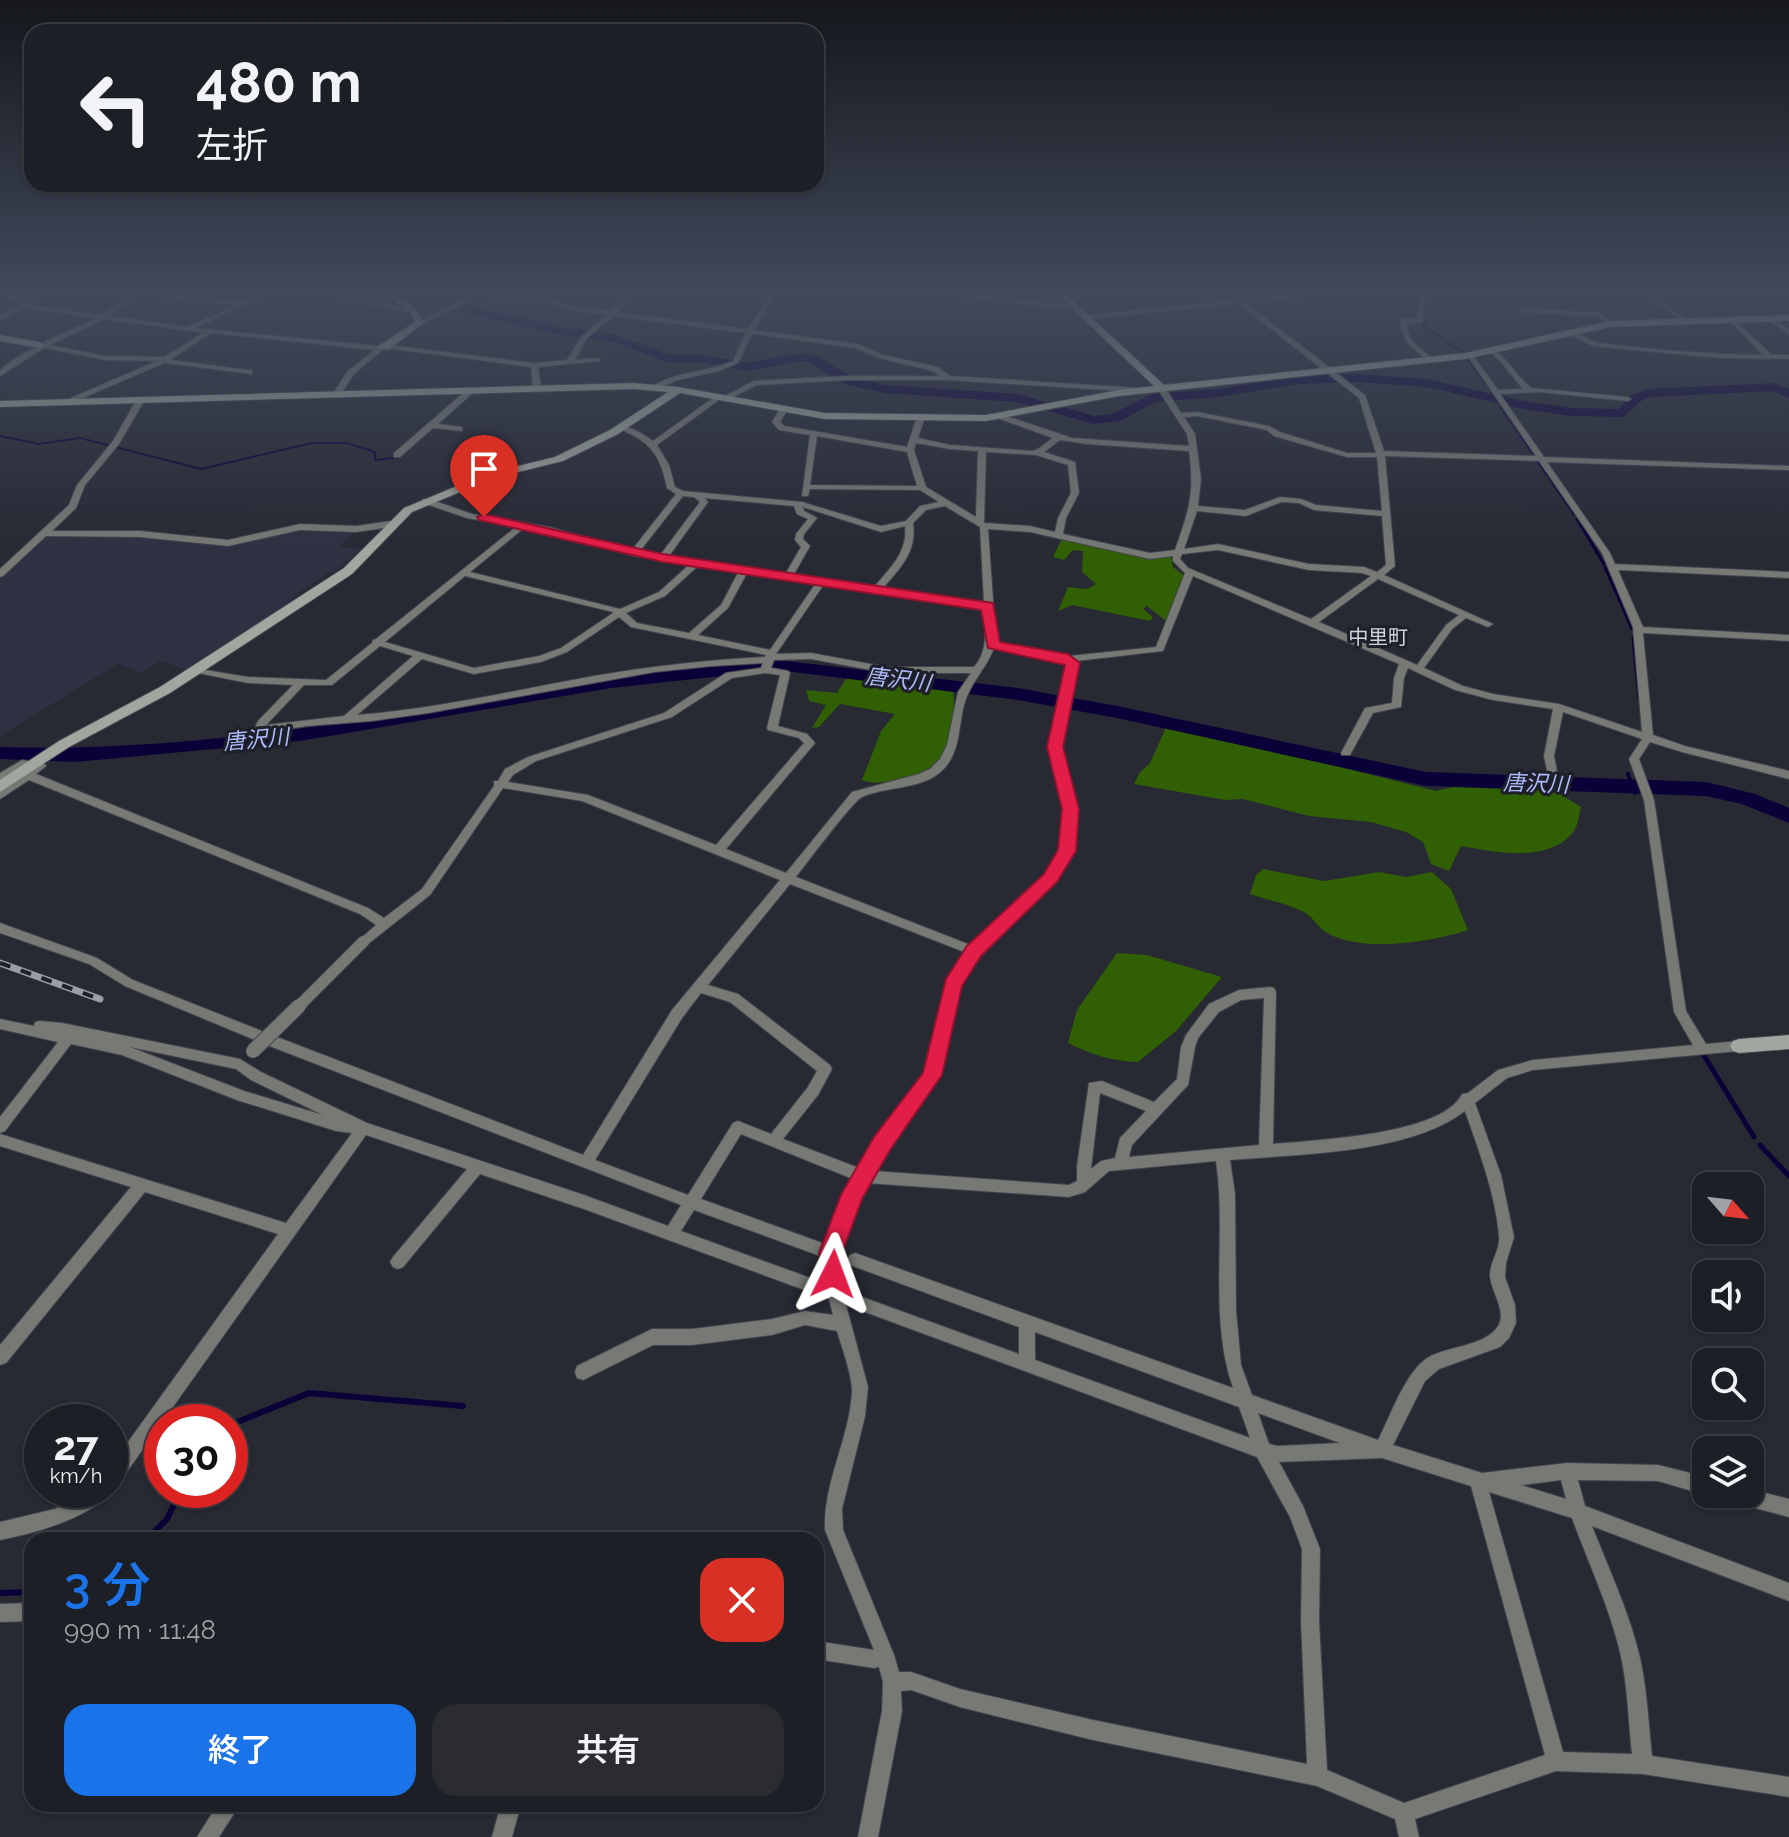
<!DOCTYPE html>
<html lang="ja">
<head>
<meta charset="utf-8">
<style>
  :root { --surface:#1d1f26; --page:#2a2c32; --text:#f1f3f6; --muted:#a0a2a7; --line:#3b3d43; --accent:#1a73e8 }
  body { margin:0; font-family:Raleway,"Noto Sans JP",sans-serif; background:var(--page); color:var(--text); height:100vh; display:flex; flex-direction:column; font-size:30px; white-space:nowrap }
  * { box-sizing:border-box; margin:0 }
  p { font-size:26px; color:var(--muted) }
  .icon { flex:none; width:44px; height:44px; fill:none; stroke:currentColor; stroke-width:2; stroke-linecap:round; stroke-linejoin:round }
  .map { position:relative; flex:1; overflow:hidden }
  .side { position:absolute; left:24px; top:1532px; width:800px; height:280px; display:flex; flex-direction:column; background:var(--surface); border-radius:24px; box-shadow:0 2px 6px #0004,0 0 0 2px var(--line) }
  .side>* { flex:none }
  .hud { position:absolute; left:24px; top:24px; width:800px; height:168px; border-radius:24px; box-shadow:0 2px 6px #0004,0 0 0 2px var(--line); background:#1d1f26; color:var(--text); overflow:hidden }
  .needle { width:52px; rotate:118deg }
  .buttons { position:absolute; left:1692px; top:1172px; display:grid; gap:16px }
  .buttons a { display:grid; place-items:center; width:72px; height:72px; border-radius:16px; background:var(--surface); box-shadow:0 2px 6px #0004,0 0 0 2px var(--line); font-size:40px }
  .speed { position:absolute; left:24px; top:1404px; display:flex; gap:16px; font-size:40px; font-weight:700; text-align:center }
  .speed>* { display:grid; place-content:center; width:104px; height:104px; border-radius:50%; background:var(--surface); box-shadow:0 2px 6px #0004,0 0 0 2px var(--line); line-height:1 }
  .speed small { font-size:20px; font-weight:400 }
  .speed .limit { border:12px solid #d22; background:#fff; color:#111 }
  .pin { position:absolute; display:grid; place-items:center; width:68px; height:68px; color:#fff; margin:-82px -34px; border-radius:50% 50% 50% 0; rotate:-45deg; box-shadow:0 0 8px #0007 }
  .pin .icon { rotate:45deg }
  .me { position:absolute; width:88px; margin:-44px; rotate:3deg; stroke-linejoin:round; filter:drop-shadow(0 0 6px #0008) }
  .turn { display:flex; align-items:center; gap:28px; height:168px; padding:0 40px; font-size:36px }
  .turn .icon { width:104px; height:104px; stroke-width:2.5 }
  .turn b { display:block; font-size:56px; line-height:68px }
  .round { display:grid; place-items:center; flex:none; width:84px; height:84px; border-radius:24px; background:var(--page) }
  .overview { display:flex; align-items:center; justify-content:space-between; height:136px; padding:0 40px }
  h1 { font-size:48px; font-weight:600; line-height:60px; color:var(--accent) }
  .cta { display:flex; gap:16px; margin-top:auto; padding:16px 40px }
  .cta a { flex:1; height:92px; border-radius:24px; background:var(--accent); color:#fff; font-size:32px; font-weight:600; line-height:92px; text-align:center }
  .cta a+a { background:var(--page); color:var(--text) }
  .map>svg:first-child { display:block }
  .built { fill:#2f3142 }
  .green { fill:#315f03 }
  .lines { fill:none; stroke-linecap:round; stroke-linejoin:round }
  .stream-far4 { stroke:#0a0139; stroke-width:2 }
  .stream-far3 { stroke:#0a0139; stroke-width:3 }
  .stream-far2 { stroke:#0a0139; stroke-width:4 }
  .stream-far1 { stroke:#0a0139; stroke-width:5 }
  .stream { stroke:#0a0139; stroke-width:6 }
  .river { fill:#0a0139; fill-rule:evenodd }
  .street-casing { stroke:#43444e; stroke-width:2 }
  .secondary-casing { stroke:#43444e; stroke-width:2 }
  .street { fill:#767974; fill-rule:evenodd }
  .secondary { fill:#a1a79e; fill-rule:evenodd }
  .rail-casing { stroke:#9c9ea6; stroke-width:7 }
  .rail { stroke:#1d1f29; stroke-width:4; stroke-dasharray:11; stroke-linecap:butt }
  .street-bridge-far1-casing { stroke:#43444e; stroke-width:13; stroke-linecap:butt }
  .street-bridge-casing { stroke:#43444e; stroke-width:16; stroke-linecap:butt }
  .street-bridge-far1 { stroke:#767974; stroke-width:11 }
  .street-bridge { stroke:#767974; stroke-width:14 }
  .route { fill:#e11d48; stroke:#92132f; stroke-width:2 }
  .labels { text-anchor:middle; stroke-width:6; stroke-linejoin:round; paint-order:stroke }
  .far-quarter-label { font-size:20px; fill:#d3d4db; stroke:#1d1f29 }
  .water-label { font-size:22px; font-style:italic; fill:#aeb9fb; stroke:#1d1f29 }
</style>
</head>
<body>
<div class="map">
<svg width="1789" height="1837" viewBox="0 0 1789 1837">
  <rect width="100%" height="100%" fill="#272933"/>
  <!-- built -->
  <path class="built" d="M318,528L354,532L339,547L361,549L333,573L330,572L291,598L293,600L190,671L160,661L142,673L118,664L0,736V579L44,538L138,536L227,544L291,530Z"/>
  <!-- green -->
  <path class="green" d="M1062,539L1160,558L1171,556L1173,567L1185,576L1166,621L1147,606L1143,609L1153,617L1150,621L1072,605L1058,611L1068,587L1087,589L1096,584L1082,572L1083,551L1073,550L1064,560L1053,557Z
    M846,679L902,680L953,687C957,734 952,770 900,779C886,782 875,785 862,780L881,731L895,714L840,704L819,727L812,728L826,705L809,701L806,690L837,693Z
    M1167,725L1309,751L1340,767L1436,791L1473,782L1533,784L1560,794L1581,807C1579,815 1578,825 1574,831C1549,864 1495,852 1461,846L1449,871L1431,864L1423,842L1406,832L1371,822L1309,816L1243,799L1225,800L1134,784L1140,772L1150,763Z
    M1263,869L1324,881L1379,872L1406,877L1432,872L1451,889L1468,930C1432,942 1362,953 1327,933C1318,928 1313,917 1304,912C1287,904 1268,900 1250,894L1256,875Z
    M1117,953L1147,955L1222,977L1176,1031L1138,1062C1112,1061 1092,1055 1068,1043L1077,1010Z"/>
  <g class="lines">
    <!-- stream-far4 -->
    <path class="stream-far4" d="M1423,316L1425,327L1465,354
      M1468,359L1487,386
      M1491,393L1498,402
      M1500,406L1535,457
      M0,436L39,444L80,438L201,469L312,443H347L375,452V460L394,458
      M1537,461L1551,481"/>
    <!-- stream-far3 -->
    <path class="stream-far3" d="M1550,479L1575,515
      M1577,519L1604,564
      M1605,567L1632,629
      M1633,638L1639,699"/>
    <!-- stream-far2 -->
    <path class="stream-far2" d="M1628,774L1635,793"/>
    <!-- stream-far1 -->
    <path class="stream-far1" d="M1703,1054L1754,1137
      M1760,1145L1789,1176"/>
    <!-- stream -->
    <path class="stream" d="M230,1425L309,1393L463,1406
      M146,1540L167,1519L181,1490
      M0,1593L32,1592"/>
    <!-- river -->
    <path class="river" d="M451,294H463L474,305L487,310L561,327L615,335L668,354L704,355L747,363L800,353L817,356L854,378L885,385L1018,394L1094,416L1112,414L1152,394L1218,389L1298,376L1357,374L1427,379L1518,400L1571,408L1619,409L1631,395L1648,389L1774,383L1789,389V398L1772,391L1650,397L1641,401L1623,417L1571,416L1518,408L1427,387L1357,382L1298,384L1218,397L1155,402L1120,421L1093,424L1017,402L885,393L845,384L808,362L800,361L747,371L704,363L666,362L613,342L561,335L479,316L466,311Z
      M777,660L1018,688L1117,706L1426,772L1706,782L1755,794L1789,808V823L1742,804L1706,796L1426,786L1117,718L1018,700L777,670L611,688L300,741L75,762L0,759V747C139,752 280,733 417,711C537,692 655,667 777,660Z"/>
    <defs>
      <path id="street" d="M0,294L31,299L40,294H48L30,305L103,315L130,294H137L110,316L187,327L235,305L151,296L148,294C178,294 208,301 238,302C248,302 257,294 268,294L196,328L379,346L388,345L534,363L567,360L581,337L606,315L570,310L541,301H491L483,294H490L493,297H541L571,306L610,311L630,294H637L617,312L748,329L770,294H776L754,330L858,344L883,355L938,367L950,376L1139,388L1143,390L1139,392L948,380H848L756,385L726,401H723V397L754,381L848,376H940L933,371L879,358L856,348L752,334L738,363L719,371L678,380L657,389L653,387L654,385C679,371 707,372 733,361L746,333L613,316L586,339L575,360L597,358L601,360L599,361L538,367L541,388L537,390L533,388L531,367L385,348L354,374L339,397H336L332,395L348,371L375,350L211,333L170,360L249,370H252V374L164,363L69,404L65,402L66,400L157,361L105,360L44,348L0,376V370L14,359L37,346L38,344L42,343L97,318L24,308L0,320V315L26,301L0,296ZM105,319L203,333L164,357L105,356L50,345Z
        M325,294H337L418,312L415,314Z
        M474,294H482L422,324L417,323Z
        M948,294H968L1077,306L1080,308L1077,310L951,296Z
        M1235,294H1241L1242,300L1299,294H1321L1318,296L1246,303L1365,395L1384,451L1536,456L1467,355L1472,354L1498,390L1523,389L1500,361L1490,352V350L1492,349C1509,358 1516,377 1532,388L1627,397L1631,399L1627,401L1540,392L1500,394L1544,457L1789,466V470L1547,462L1610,553L1615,564L1789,572V578L1618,570L1643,627L1789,635V641L1643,633L1653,735L1685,746L1789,771V779L1682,752L1650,742L1639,759L1654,800L1686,1011L1706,1044L1739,1041L1744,1042L1746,1046L1744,1050L1739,1051L1533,1070L1507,1078L1475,1103L1501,1175L1514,1237L1506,1263L1505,1277L1515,1305L1516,1323L1509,1338L1500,1347L1439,1369L1425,1381L1393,1445L1482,1473L1567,1463L1658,1465L1706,1477V1495L1658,1481L1578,1480L1585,1506L1789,1583V1601L1592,1526C1608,1567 1627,1607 1638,1650C1647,1684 1648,1720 1652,1756L1789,1777V1797L1643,1774L1556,1771L1415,1819L1419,1837H1399L1395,1819L1317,1786L1093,1740L960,1707L911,1690L901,1691L902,1711L878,1837H858L882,1711L883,1682L879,1667L874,1668L816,1659V1641L874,1650L825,1530C823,1482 850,1438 852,1391C852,1374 842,1348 837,1331L805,1325L772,1335L692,1345H653L583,1380L577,1378L575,1372L577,1366L652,1329H692L772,1319L805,1311L833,1315L829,1299L584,1209L480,1174L403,1267L398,1269L393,1267L390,1262L393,1257L467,1169L366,1135L116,1487L112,1489L110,1496C77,1521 40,1532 0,1540V1522L55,1509L90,1490H110V1467L278,1234L145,1192L6,1363L0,1365V1345L131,1187L0,1146V1134L286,1223L352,1133L336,1131L237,1100L122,1055L71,1044L5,1131L0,1133V1117L58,1042L0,1029V1019L34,1026L35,1022L40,1021L62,1023L240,1059L261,1072L367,1123L584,1195L668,1226L681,1205L267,1045L125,986L89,964L0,933V923L97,958L133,980L277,1037L583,1155L672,1010L780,880L582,801L503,788L430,895L368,944H360L358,941L376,925L360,914L29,780L0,799V790L31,768L24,767L0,782V773L22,760L45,764L46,766L36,774L368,908L384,918L422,889L494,786V781H498L505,769L528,757L664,713L726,673L761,668L763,663L712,666L654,672L428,713L371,721L307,726L273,731L256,730L255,728L258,721L293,685L248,683L193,672V668L248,677L326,680L372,643L373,640L376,639L516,527L467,518L423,503V499H429L472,514L549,527L632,550L676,494L667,488C663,468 657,450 639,439C632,434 623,431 616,427C627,423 643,434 653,441L717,395L721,397L720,399L657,445L669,465L675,487L683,491L802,502L881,526L906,521L920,506L939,502L920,490L810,489L808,496H802L810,435L779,430L772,422L780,409L787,411L780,422L784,426L907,447L917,417L921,415L925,417L918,438L950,445L1032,451L1038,449L1053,438L997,418V414H1000L1072,438L1189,446L1187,434L1157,388L1161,386H1164L1181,413L1197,412L1269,426L1280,432L1347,453H1376L1359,398L1239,304L1086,319L1083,317L1086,315L1236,300ZM1197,416L1267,430L1274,436L1347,457H1377L1382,511L1316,505L1301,499L1280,497L1245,510L1198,506L1201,479L1195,434L1184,417ZM817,436L907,452L917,486L810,485ZM1060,440L1087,444L1189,451C1195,494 1189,510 1175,550L1150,553L1063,534L1066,518L1079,493L1075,462L1044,452ZM916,443L950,449L978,451L976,517L926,487L914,450ZM986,452L1036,455L1068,465L1071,493L1058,518L1055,532L1030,526L984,523ZM1385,456L1539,461L1602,553L1633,627L1642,732L1559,704L1493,694L1463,686L1424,668L1452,629L1466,618L1488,627L1493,624L1384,575L1395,566ZM683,496L694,497L700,502L661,554L640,551ZM704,498L794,506L797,514L808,519L796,534L795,540L801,547L786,573L669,556L708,502ZM1281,502L1299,503L1314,510L1382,516L1386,565L1377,572L1364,567L1309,564L1218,544L1184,549L1197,511L1246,516ZM945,506L980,527L984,603L883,588C901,567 917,552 913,523L926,510ZM803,507L881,532L905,526C908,552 890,568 875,586L794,574L810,546L803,539L804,534L817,518L804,511ZM524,528L548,532L634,556L690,564L659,592L620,609L470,572ZM988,529L1030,532L1150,559L1173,556V561L1185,573L1156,647L1069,656L1044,650L1011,647L996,642ZM1218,550L1309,570L1362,573L1371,576L1311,619L1188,568L1180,559L1182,554ZM699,565L739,571L721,605L689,633L637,623L626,613L665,596ZM747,573L816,583L770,650L698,635L728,608ZM465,576L613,612V613L561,648L539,656L474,668L385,642ZM1193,576L1399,664L1394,678L1392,703L1365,708L1341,753L1342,755H1350L1373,713L1401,707L1404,678L1408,668L1455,690L1493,700L1553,709L1544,756L1549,780H1557L1558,777L1554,756L1563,712L1642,739L1629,759L1644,800L1674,1012L1693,1045L1533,1060L1498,1070L1468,1093L1462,1094C1443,1135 1315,1140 1273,1144L1276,992L1274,988L1270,987L1239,990L1209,1004L1186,1035L1181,1047L1177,1079L1154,1102L1102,1081L1089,1083L1077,1166V1181L1069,1185L874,1171L939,1075L955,994L967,972L989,943L1054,881L1073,851L1077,809L1060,747L1078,663L1076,661L1163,651ZM1378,579L1459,615L1446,625L1417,665L1319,622ZM824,584L984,608C985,629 989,650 974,667H887L811,653L776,654ZM619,617L631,627L766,655L765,657C708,660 651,666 594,676C516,690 437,709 357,715L422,659L474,674L541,662L567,652ZM380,646L413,656L344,716L266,725L304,685H332ZM994,648C1018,656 1046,650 1068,664L1050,747L1065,809L1061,851L1046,875L973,946L796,877C807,863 852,802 862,797C884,787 919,789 938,774C966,753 955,716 970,690C978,674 987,666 994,648ZM811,659L887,673H971L958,692L947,745L940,759L930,769L919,774L852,792L786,873L726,849L815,743L807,734L778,726L790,673L788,671L771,668L774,660ZM765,673L780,675L767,728L768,730L799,738L804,743L716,845L588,795L508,782L513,775L536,761L672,717L732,678ZM790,884L967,953L958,966L943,994L926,1073L859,1168L783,1139L818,1095L832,1069L830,1065L738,994L708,985ZM701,993L730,1002L817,1071L808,1087L771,1134L738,1121L733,1123L688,1195L595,1160L682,1018ZM1264,998L1259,1145L1129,1157L1132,1145L1188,1085L1195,1047L1198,1038L1219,1012L1241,1000ZM130,1047L236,1069L251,1080L323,1115L244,1091ZM1100,1093L1146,1111L1120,1138L1115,1158L1101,1161L1091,1169ZM1465,1111C1479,1151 1495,1193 1499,1235C1501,1250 1489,1262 1490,1277C1492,1294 1509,1314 1496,1329C1480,1347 1449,1346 1429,1357C1406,1370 1390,1417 1378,1440L1252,1395L1241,1365L1236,1311L1235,1194L1230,1160C1299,1154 1409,1154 1465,1111ZM741,1134L853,1179L828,1234L825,1244L701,1199ZM1216,1161C1227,1236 1208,1316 1233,1388L855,1253L850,1255L847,1260L850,1265L1019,1327V1354L843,1290L837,1253L842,1234L866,1183L1069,1197L1085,1192L1109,1171ZM694,1210L823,1257L827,1284L681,1231ZM846,1305L1257,1457L1290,1517L1302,1549L1301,1621L1307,1764L1093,1720L960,1689L911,1672H899L894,1655L843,1530L842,1509L865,1416L868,1387ZM1035,1332L1239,1407L1250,1438L1035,1360ZM1258,1413L1340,1443L1278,1446L1269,1444ZM1382,1458L1471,1486L1545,1755L1404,1803L1327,1770L1319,1621L1320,1549L1303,1506L1279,1462ZM1561,1480L1566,1499L1521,1485ZM1489,1492L1572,1518C1588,1562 1608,1604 1619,1648C1628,1683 1628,1719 1632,1754L1563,1752Z
        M1420,294H1426L1423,321L1420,323H1406L1411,340L1432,359V361L1430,362L1406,342L1399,321L1402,319H1417Z
        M1647,294H1654L1686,320L1681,321Z
        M1521,309L1599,312L1614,324L1609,325L1597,316L1519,312V310Z
        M1730,316L1772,355H1789V359L1720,358L1593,346L1565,332C1576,329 1587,341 1599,343C1653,350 1709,354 1763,355L1728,319L1727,318Z
        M1768,317H1772L1789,330V335L1768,319Z
        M469,388L476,390L438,424L462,427V431L433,428L400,457H394V453Z
        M137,399L144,401L119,444L85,485L76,508L52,531H140L228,540L300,524L356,526L391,521L395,524L391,527L356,532L300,530L228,546L140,537L46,536L3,576L0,577V569L69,505L77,485L113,441Z
        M1750,1489L1789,1499V1517L1736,1503L1730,1500L1727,1494H1750Z
        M32,1603V1621L0,1622V1604Z
        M218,1804H240L219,1837H197Z
        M501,1804H521L512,1837H492Z"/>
      <path id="secondary" d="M385,294C402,294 417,308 424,323L388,350L377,347L415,322L411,313Z
        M1057,294H1066L1164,385L1465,353L1611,321L1789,315V321L1611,327L1465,359L1119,396L986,421L825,419L680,393L618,434L563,461L494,478L412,512L352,574L170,693L69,747L0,792V780L59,741L160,687L344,568L404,508L486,474L555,457L610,430L668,392L634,389L0,407V401L634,383L678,387L825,413L986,415L1119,390L1154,386Z
        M0,335L40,342L45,345L40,348L0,341Z
        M1789,1035V1049L1739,1053L1733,1051L1730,1046L1733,1041L1739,1039Z"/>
    </defs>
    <!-- street casing -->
    <use href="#street" class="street-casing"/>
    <!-- secondary casing -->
    <use href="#secondary" class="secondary-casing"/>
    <!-- street -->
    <use href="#street" class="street"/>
    <!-- secondary -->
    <use href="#secondary" class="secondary"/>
    <defs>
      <path id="rail" d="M0,963L100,999"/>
    </defs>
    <!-- rail casing -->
    <use href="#rail" class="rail-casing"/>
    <!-- rail -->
    <use href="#rail" class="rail"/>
    <defs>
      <path id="street-bridge-far1" d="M297,1008L364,941"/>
      <path id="street-bridge" d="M253,1051L299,1006"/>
    </defs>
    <!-- street-bridge-far1 casing -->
    <use href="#street-bridge-far1" class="street-bridge-far1-casing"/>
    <!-- street-bridge casing -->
    <use href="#street-bridge" class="street-bridge-casing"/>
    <!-- street-bridge-far1 -->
    <use href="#street-bridge-far1" class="street-bridge-far1"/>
    <!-- street-bridge -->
    <use href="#street-bridge" class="street-bridge"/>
  </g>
  <!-- sky -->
  <linearGradient id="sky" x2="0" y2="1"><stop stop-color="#15171c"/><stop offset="0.53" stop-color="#41495b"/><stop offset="1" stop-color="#41495b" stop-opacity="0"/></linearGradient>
  <rect width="1789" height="551" fill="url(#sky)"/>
  <!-- route -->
  <path class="route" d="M484,514L663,554L993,603L1000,642L1068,654L1080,663L1063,747L1079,809L1076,851L1057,882L981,956L962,986L942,1075L890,1150L862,1199L842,1253L845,1274L841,1281L833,1285L825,1281L819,1253L841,1195L874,1137L923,1073L946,979L967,946L1044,874L1058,850L1062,809L1047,747L1065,665L988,648L981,610L663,562L479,520L477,517Z"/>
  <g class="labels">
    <!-- far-quarter labels -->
    <g class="far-quarter-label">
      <text x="1378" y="644">中里町</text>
    </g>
    <!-- water labels -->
    <g class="water-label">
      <text transform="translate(898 679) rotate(7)" y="8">唐沢川</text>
      <text transform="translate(256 739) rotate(-5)" y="8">唐沢川</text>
      <text transform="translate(1536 783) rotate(2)" y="8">唐沢川</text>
    </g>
  </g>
</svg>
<div class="buttons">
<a><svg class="needle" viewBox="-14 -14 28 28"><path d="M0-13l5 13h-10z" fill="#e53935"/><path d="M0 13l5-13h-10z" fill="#a0a2a7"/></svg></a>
<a><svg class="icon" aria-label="sound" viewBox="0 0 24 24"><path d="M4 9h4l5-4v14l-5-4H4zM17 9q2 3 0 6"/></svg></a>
<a><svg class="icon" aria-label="search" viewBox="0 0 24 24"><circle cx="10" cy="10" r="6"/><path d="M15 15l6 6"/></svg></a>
<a><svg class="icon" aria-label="layers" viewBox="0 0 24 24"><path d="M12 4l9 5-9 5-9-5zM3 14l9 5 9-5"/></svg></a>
</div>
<div class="speed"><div>27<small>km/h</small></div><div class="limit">30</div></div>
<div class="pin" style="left:484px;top:517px;background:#d93025"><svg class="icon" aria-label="arrive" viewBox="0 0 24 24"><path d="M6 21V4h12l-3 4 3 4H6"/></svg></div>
<svg class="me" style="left:833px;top:1274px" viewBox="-20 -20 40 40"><path d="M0-17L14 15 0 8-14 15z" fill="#e11d48" stroke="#fff" stroke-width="4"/></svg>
<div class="hud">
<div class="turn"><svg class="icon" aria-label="left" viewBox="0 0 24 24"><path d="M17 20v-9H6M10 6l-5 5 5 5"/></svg><div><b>480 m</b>左折</div></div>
</div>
<section class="side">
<div class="overview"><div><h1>3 分</h1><p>990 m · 11:48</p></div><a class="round" style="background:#d93025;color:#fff"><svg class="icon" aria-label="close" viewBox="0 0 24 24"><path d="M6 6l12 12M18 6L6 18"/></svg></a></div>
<div class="cta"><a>終了</a><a>共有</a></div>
</section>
</div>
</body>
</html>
